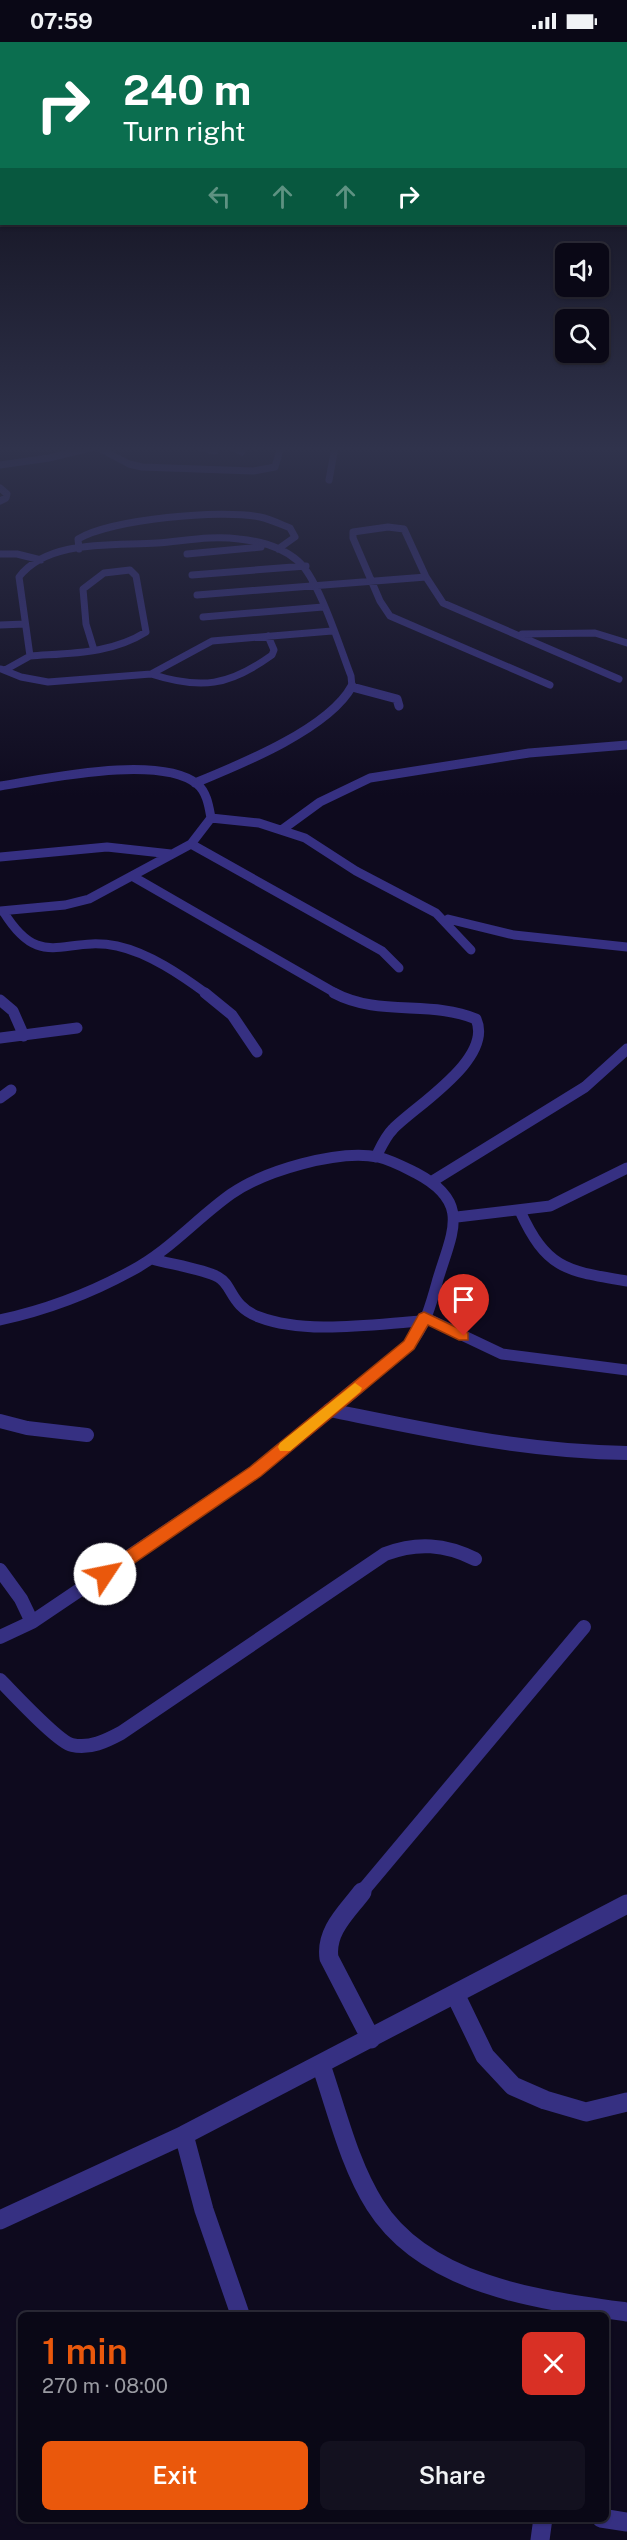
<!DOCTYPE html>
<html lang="en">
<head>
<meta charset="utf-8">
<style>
  :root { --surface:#0a0816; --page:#13111f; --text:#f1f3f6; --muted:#999aa1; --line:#2a2935; --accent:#ea580c }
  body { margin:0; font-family:"Public Sans",sans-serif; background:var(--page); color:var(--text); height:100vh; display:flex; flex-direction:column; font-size:22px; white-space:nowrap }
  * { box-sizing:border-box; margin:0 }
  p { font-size:20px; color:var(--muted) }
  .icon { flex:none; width:33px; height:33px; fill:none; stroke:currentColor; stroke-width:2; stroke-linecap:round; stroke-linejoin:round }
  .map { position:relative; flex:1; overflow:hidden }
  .panel { position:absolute; left:18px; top:2270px; width:591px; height:210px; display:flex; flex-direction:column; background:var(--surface); border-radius:9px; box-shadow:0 2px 4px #0004,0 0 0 2px var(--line) }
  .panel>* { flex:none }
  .guide { position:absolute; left:0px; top:0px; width:627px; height:183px; box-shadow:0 2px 4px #0004,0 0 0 2px var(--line); background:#0b6e4f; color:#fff; overflow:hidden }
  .buttons { position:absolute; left:555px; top:201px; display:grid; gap:12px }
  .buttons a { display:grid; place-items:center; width:54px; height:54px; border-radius:9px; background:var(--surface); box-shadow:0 2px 4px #0004,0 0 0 2px var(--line); font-size:30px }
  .pin { position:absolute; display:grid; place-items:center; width:51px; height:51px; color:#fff; margin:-62px -26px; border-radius:50% 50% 50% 0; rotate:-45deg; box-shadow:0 0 6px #0007 }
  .pin .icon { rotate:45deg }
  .me { position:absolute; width:66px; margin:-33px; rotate:56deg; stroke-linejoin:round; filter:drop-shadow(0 0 4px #0008) }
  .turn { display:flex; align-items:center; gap:21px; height:126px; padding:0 24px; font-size:27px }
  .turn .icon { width:78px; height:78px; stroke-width:2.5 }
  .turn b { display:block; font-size:42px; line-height:51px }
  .lanes { display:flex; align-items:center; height:57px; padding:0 24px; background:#0003; justify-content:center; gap:30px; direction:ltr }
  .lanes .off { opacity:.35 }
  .round { display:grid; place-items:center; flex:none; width:63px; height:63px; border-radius:9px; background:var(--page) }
  .head { display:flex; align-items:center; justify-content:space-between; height:102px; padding:0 24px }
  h1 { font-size:36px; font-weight:600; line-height:45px; color:var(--accent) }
  .action { display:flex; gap:12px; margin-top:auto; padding:12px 24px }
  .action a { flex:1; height:69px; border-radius:9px; background:var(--accent); color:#fff; font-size:24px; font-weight:600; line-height:69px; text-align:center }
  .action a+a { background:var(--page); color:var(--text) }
  .status { display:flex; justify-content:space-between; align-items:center; height:42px; padding:0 30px; background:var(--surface); direction:ltr }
  .status svg { height:16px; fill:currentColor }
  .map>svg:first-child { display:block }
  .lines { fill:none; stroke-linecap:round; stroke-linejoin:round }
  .minor-far4 { stroke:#363082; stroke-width:7 }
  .minor-far3 { stroke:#363082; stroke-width:9 }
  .minor-far2 { stroke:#363082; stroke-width:11 }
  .minor-far1 { stroke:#363082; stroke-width:14 }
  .minor { stroke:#363082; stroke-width:19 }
  .route { fill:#ea580c; stroke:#983908; stroke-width:1.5 }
  .slow { fill:#f59e0b }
</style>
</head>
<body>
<div class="status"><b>07:59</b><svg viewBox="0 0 49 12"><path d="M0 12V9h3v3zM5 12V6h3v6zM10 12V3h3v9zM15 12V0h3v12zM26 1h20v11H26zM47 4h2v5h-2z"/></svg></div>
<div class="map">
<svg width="627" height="2498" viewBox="0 0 627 2498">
  <rect width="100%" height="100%" fill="#0e0a1e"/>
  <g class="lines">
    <!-- minor-far4 -->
    <path class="minor-far4" d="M97,405L129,422L142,425L253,429L275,425L281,405
      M200,405L215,409
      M232,405L242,410
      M0,423L49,416L94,405
      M329,438L335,405
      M0,446L7,452L6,456L0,459
      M79,507L78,497C111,477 222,467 260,475C270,477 280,482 290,486L295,495L278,507
      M0,512H17L41,518
      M187,512L261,505
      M192,533L306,524
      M197,553L426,535
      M203,575L323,565
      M0,583L25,582
      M522,592L595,591L627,601
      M30,614C71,611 111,612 146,590L136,534L130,528L104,531L83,547L86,582L94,608
      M1,627L21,635L48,640L151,632L212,599L332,589
      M5,628L30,614L19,535C48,497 114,504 157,501C184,499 211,493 239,497C259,499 282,505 298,519C319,537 340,606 351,634L352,645
      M151,632C201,648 229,644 272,613L274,608L268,594
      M550,643L390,574L380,559L353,496V490L388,485L404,487L426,535L443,561L619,637"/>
    <!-- minor-far3 -->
    <path class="minor-far3" d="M352,645L397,657L399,664
      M195,741C239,723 329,687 352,644
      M0,744C46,737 159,712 197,742C207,750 209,765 211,776L191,802L89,857L65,863L0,869
      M211,776L259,781L305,796L356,829L436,871L471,908
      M283,787L320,760L370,736L529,711L627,703
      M191,802L382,909L399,926
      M0,815L107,805L171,812
      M132,834L337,952
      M3,869C41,931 63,893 117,904C149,911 181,933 207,952
      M448,877L514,893L627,905"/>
    <!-- minor-far2 -->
    <path class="minor-far2" d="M205,951L232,973L257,1010
      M334,951C379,975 431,958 476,977C494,1017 415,1064 393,1087C385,1095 381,1105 376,1115
      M0,958L13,969L24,994
      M0,996L77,986
      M0,1056L11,1048
      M431,1140L585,1045L627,1007
      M520,1169C547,1228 567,1229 627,1239
      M457,1175L550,1164L627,1126
      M152,1217C169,1222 204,1227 218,1235C233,1243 230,1264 259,1275C306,1293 374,1282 423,1279
      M424,1275L502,1312L627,1328
      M0,1278C46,1268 89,1252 131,1229C169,1209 196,1177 231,1152C264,1129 338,1107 378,1115C391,1118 404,1125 416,1131C471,1160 453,1188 438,1237C432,1259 425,1286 409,1303C394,1319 374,1332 357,1346"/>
    <!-- minor-far1 -->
    <path class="minor-far1" d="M329,1368C428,1388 525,1410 627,1411
      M0,1379L27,1386L87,1393
      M0,1528L21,1557L32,1580
      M0,1595L32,1580L256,1429L358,1345
      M0,1638C13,1651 58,1700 72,1703C90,1707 106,1699 121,1691L385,1512C417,1500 445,1502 475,1517
      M361,1851L584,1585"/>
    <!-- minor -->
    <path class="minor" d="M362,1850C347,1870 325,1889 329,1916L371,1997
      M455,1952L485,2014L513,2044L545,2058L586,2070L627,2060
      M321,2023C337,2069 349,2122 375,2163C426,2244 540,2258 627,2270
      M184,2093L204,2168L240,2272
      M0,2178L184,2093L627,1862
      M601,2476L627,2480
      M540,2498L543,2476"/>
  </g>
  <!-- sky -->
  <linearGradient id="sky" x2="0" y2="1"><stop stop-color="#080610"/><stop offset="0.54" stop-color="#30334c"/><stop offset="1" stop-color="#30334c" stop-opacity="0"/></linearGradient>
  <rect width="627" height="754" fill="url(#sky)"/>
  <!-- route -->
  <path class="route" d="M424,1270L468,1291V1298H459L428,1283L414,1307L261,1434L111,1537H100L97,1532L100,1527L250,1425L404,1299L419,1272Z"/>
  <!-- slow -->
  <path class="slow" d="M355,1341L362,1346L360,1350L290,1409H280L278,1405L280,1401Z"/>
</svg>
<div class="buttons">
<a><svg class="icon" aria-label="sound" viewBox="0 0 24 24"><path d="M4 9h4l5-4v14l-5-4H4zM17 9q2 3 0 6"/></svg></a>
<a><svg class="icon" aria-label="search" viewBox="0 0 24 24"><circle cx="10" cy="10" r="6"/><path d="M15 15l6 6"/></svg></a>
</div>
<div class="pin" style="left:464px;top:1294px;background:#d93025"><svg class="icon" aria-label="arrive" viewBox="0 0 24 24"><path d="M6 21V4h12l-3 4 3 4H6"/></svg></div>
<svg class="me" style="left:105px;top:1532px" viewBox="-20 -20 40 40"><circle r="19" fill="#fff"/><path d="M0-13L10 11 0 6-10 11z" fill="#ea580c"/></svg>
<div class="guide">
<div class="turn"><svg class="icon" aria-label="right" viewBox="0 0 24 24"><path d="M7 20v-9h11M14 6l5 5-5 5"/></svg><div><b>240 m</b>Turn right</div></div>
<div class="lanes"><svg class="icon off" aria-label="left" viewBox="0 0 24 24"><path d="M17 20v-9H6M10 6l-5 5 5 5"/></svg><svg class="icon off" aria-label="ahead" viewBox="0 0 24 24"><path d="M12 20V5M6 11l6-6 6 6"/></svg><svg class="icon off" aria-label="ahead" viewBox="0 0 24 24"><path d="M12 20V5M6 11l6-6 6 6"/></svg><svg class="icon" aria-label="right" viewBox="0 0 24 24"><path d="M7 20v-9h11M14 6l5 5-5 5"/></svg></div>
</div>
<section class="panel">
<div class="head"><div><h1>1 min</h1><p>270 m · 08:00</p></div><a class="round" style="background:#d93025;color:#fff"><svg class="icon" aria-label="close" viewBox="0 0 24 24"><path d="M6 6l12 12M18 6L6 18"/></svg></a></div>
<div class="action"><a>Exit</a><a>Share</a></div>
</section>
</div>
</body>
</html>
